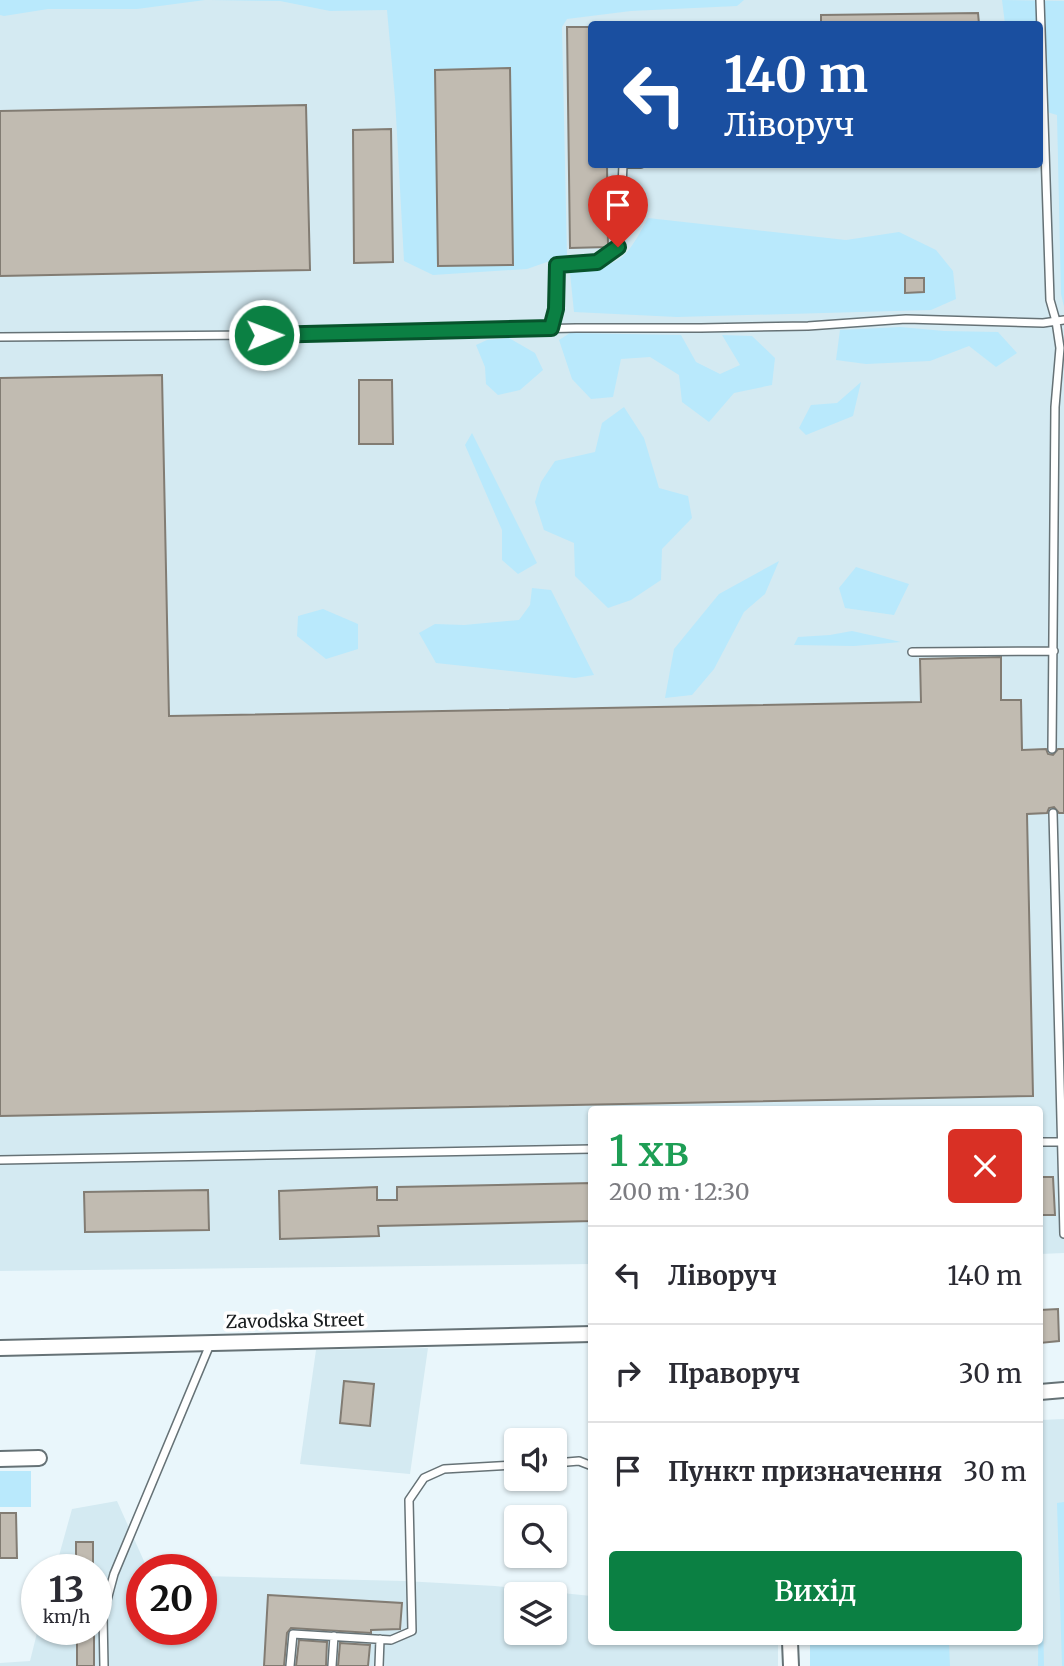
<!DOCTYPE html>
<html lang="uk">
<head>
<meta charset="utf-8">
<style>
  :root { --surface:#fff; --page:#f2f2f3; --text:#2b2b33; --muted:#7c7c81; --line:#e1e1e2; --accent:#0b8043 }
  body { margin:0; font-family:Merriweather,serif; background:var(--page); color:var(--text); height:100vh; display:flex; flex-direction:column; font-size:26px; white-space:nowrap }
  * { box-sizing:border-box; margin:0 }
  p { font-size:23px; color:var(--muted) }
  .icon { flex:none; width:38px; height:38px; fill:none; stroke:currentColor; stroke-width:2; stroke-linecap:round; stroke-linejoin:round }
  .map { position:relative; flex:1; overflow:hidden }
  .panel { position:absolute; left:588px; top:1106px; width:455px; height:539px; display:flex; flex-direction:column; background:var(--surface); border-radius:7px; box-shadow:0 2px 5px #0004 }
  .panel>* { flex:none }
  .hud { position:absolute; left:588px; top:21px; width:455px; height:147px; border-radius:7px; box-shadow:0 2px 5px #0004; background:#1a4fa0; color:#fff; overflow:hidden }
  .controls { position:absolute; left:504px; top:1428px; display:grid; gap:14px }
  .controls a { display:grid; place-items:center; width:63px; height:63px; border-radius:7px; background:var(--surface); box-shadow:0 2px 5px #0004; font-size:35px }
  .speed { position:absolute; left:21px; top:1554px; display:flex; gap:14px; font-size:35px; font-weight:700; text-align:center }
  .speed>* { display:grid; place-content:center; width:91px; height:91px; border-radius:50%; background:var(--surface); box-shadow:0 2px 5px #0004; line-height:1 }
  .speed small { font-size:18px; font-weight:400 }
  .speed .limit { border:10px solid #d22; background:#fff; color:#111 }
  .pin { position:absolute; display:grid; place-items:center; width:60px; height:60px; color:#fff; margin:-72px -30px; border-radius:50% 50% 50% 0; rotate:-45deg; box-shadow:0 0 7px #0007 }
  .pin .icon { rotate:45deg }
  .me { position:absolute; width:77px; margin:-38px; rotate:89deg; stroke-linejoin:round; filter:drop-shadow(0 0 5px #0008) }
  .turn { display:flex; align-items:center; gap:24px; height:147px; padding:0 21px; font-size:32px }
  .turn .icon { width:91px; height:91px; stroke-width:2.5 }
  .turn b { display:block; font-size:49px; line-height:60px }
  .round { display:grid; place-items:center; flex:none; width:74px; height:74px; border-radius:7px; background:var(--page) }
  .headline { display:flex; align-items:center; justify-content:space-between; height:119px; padding:0 21px }
  h1 { font-size:42px; font-weight:600; line-height:52px; color:#1e9e55 }
  .button { display:flex; gap:14px; margin-top:auto; padding:14px 21px }
  .button a { flex:1; height:80px; border-radius:7px; background:var(--accent); color:#fff; font-size:28px; font-weight:600; line-height:80px; text-align:center }
  ul { padding:0; list-style:none }
  li { display:flex; align-items:center; gap:21px; height:98px; padding:0 21px; border-top:2px solid var(--line) }
  li div { flex:1 }
  li b { display:block; font-size:26px }
  li em { font-style:normal }
  .map>svg:first-child { display:block }
  .built { fill:#d4eaf2; fill-rule:evenodd }
  .green { fill:#b9e9fc }
  .building { fill:#c1bbb1; stroke:#827c73; stroke-width:2 }
  .lines { fill:none; stroke-linecap:round; stroke-linejoin:round }
  .lane-casing { stroke:#667276; stroke-width:10 }
  .street-casing { stroke:#667276; stroke-width:18 }
  .lane { stroke:#fff; stroke-width:7 }
  .street { stroke:#fff; stroke-width:14 }
  .route-casing { stroke:#07532c; stroke-width:18 }
  .route { stroke:#0b8043; stroke-width:12 }
  .labels { text-anchor:middle; stroke-width:7; stroke-linejoin:round; paint-order:stroke }
  .street-label { font-size:18px; fill:#191d1f; stroke:#fff }
</style>
</head>
<body>
<div class="map">
<svg width="1064" height="1666" viewBox="0 0 1064 1666">
  <rect width="100%" height="100%" fill="#e9f6fb"/>
  <!-- built -->
  <path class="built" d="M0,0H1064V1253L1040,1254V1110H592L591,1264L0,1271ZM592,24H1040V164H592Z
    M428,1348L410,1474L300,1464L316,1350Z
    M1064,1419V1666H810V1642H1040V1420Z
    M117,1501L148,1570H142V1629H201V1576L404,1581L495,1586L591,1596L592,1642H778V1666H0V1663L30,1661L38,1629H96V1570H55L72,1509ZM516,1594H555V1633H516Z"/>
  <!-- green -->
  <path class="green" d="M0,0H205L137,9H48L4,16L0,15Z
    M210,0H744L737,6L631,11L567,19L562,27L567,255L527,269L433,275L404,261L395,98L387,10L330,11L280,1Z
    M1002,0L1064,1V307L1061,294L1057,115L1040,110V24H1005Z
    M648,218L846,240L899,232L936,250L953,271L956,299L931,310L677,317L574,312L570,273C622,262 622,266 648,218Z
    M900,327L944,331L998,332L1017,353L996,367L969,346L930,361L866,364L836,360L840,330Z
    M570,333L681,335L696,362L720,374L740,365L722,335L752,336L775,358L772,385L734,393L709,422L682,402L679,375L650,357L621,359L613,397L591,399L572,379L559,340Z
    M509,338L535,353L543,370L520,390L498,395L486,384L485,367L476,345L487,340Z
    M861,382L853,416L806,435L799,428L811,405L837,403Z
    M624,407L644,438L659,488L688,496L692,518L662,549L661,580L631,600L608,608L575,576L574,543L544,530L535,502L541,482L555,461L595,452L602,423Z
    M472,433L537,563L518,574L502,560V530L465,445Z
    M779,561L765,594L744,612L714,669L692,695L665,698L674,649L719,594Z
    M856,567L909,584L894,615L845,608L839,588Z
    M532,588L551,590L594,675L575,678L436,663L419,633L435,624L464,625L519,620L530,605Z
    M323,609L358,624V649L326,659L297,636L298,616Z
    M852,631L901,642L854,646L794,645L798,637L830,635Z
    M0,1471H31V1507H0Z
    M1040,1502L1041,1507L1044,1666H1038Z
    M1064,1502V1666H1062L1057,1503Z
    M810,1642H949L950,1666H810Z"/>
  <!-- building -->
  <path class="building" d="M978,13L979,24H821V15Z
    M567,27H592V164H607L608,247L570,248Z
    M510,68L513,265L438,266L435,70Z
    M306,105L310,270L0,276V111Z
    M391,129L393,262L354,263L353,130Z
    M905,278H924V292L905,293Z
    M162,375L169,716L921,702L920,659L1001,657V700H1021L1022,750L1046,749L1048,754L1053,755L1058,749H1064V813H1059L1054,807L1049,808L1047,813L1027,814L1033,1096L0,1116V378Z
    M359,380H392L393,444H359Z
    M1040,1177H1053L1055,1215H1040Z
    M592,1183V1221L378,1226L379,1236L280,1239L279,1191L377,1187V1200H397V1187Z
    M208,1190L209,1230L85,1232L84,1192Z
    M1058,1309L1059,1341L1040,1343V1310Z
    M344,1381L374,1384L370,1426L340,1423Z
    M0,1513H16L17,1558H0Z
    M76,1542H93V1570H76Z
    M268,1595L402,1603L400,1629L371,1630V1633L291,1628L287,1633L284,1666H264Z
    M77,1629H94V1666H77Z
    M299,1640L327,1642L326,1666H296Z
    M340,1643L370,1645L368,1666H338Z"/>
  <g class="lines">
    <defs>
      <path id="lane" d="M1040,0L1050,300L1056,321L1060,348L1055,407L1052,749
        M623,164H641
        M551,328L556,309L557,265L597,262L619,247L623,165
        M0,337L264,335L576,328H701L808,326L906,319L1043,323L1064,320
        M912,652L1054,651
        M1053,813L1064,1234
        M1040,1142H1063
        M0,1160L592,1149
        M555,1463L579,1461L592,1466
        M104,1666L103,1615L114,1574L211,1342
        M290,1666L293,1634L391,1640L412,1631L409,1500L424,1478L444,1469L516,1465
        M332,1666L334,1636
        M379,1666L380,1639"/>
      <path id="street" d="M0,1348L592,1334
        M1040,1392L1064,1390
        M0,1459L39,1458
        M790,1642L791,1666"/>
    </defs>
    <!-- lane casing -->
    <use href="#lane" class="lane-casing"/>
    <!-- street casing -->
    <use href="#street" class="street-casing"/>
    <!-- lane -->
    <use href="#lane" class="lane"/>
    <!-- street -->
    <use href="#street" class="street"/>
  </g>
  <g class="lines">
    <defs>
      <path id="route" d="M264,335L551,328L556,309L557,265L597,262L618,247"/>
    </defs>
    <!-- route casing -->
    <use href="#route" class="route-casing"/>
    <!-- route -->
    <use href="#route" class="route"/>
  </g>
  <g class="labels">
    <!-- street labels -->
    <g class="street-label">
      <text transform="translate(295 1321) rotate(-1)" y="6">Zavodska Street</text>
    </g>
  </g>
</svg>
<div class="controls">
<a><svg class="icon" aria-label="sound" viewBox="0 0 24 24"><path d="M4 9h4l5-4v14l-5-4H4zM17 9q2 3 0 6"/></svg></a>
<a><svg class="icon" aria-label="search" viewBox="0 0 24 24"><circle cx="10" cy="10" r="6"/><path d="M15 15l6 6"/></svg></a>
<a><svg class="icon" aria-label="layers" viewBox="0 0 24 24"><path d="M12 4l9 5-9 5-9-5zM3 14l9 5 9-5"/></svg></a>
</div>
<div class="speed"><div>13<small>km/h</small></div><div class="limit">20</div></div>
<div class="pin" style="left:618px;top:247px;background:#d93025"><svg class="icon" aria-label="arrive" viewBox="0 0 24 24"><path d="M6 21V4h12l-3 4 3 4H6"/></svg></div>
<svg class="me" style="left:264px;top:335px" viewBox="-20 -20 40 40"><circle r="17" fill="#0b8043" stroke="#fff" stroke-width="3"/><path d="M0-11L8 9 0 5-8 9z" fill="#fff"/></svg>
<div class="hud">
<div class="turn"><svg class="icon" aria-label="left" viewBox="0 0 24 24"><path d="M17 20v-9H6M10 6l-5 5 5 5"/></svg><div><b>140 m</b>Ліворуч</div></div>
</div>
<section class="panel">
<div class="headline"><div><h1>1 хв</h1><p>200 m · 12:30</p></div><a class="round" style="background:#d93025;color:#fff"><svg class="icon" aria-label="close" viewBox="0 0 24 24"><path d="M6 6l12 12M18 6L6 18"/></svg></a></div>
<ul>
<li><svg class="icon" aria-label="left" viewBox="0 0 24 24"><path d="M17 20v-9H6M10 6l-5 5 5 5"/></svg><div><b>Ліворуч</b></div><em>140 m</em></li>
<li><svg class="icon" aria-label="right" viewBox="0 0 24 24"><path d="M7 20v-9h11M14 6l5 5-5 5"/></svg><div><b>Праворуч</b></div><em>30 m</em></li>
<li><svg class="icon" aria-label="arrive" viewBox="0 0 24 24"><path d="M6 21V4h12l-3 4 3 4H6"/></svg><div><b>Пункт призначення</b></div><em>30 m</em></li>
</ul>
<div class="button"><a>Вихід</a></div>
</section>
</div>
</body>
</html>
